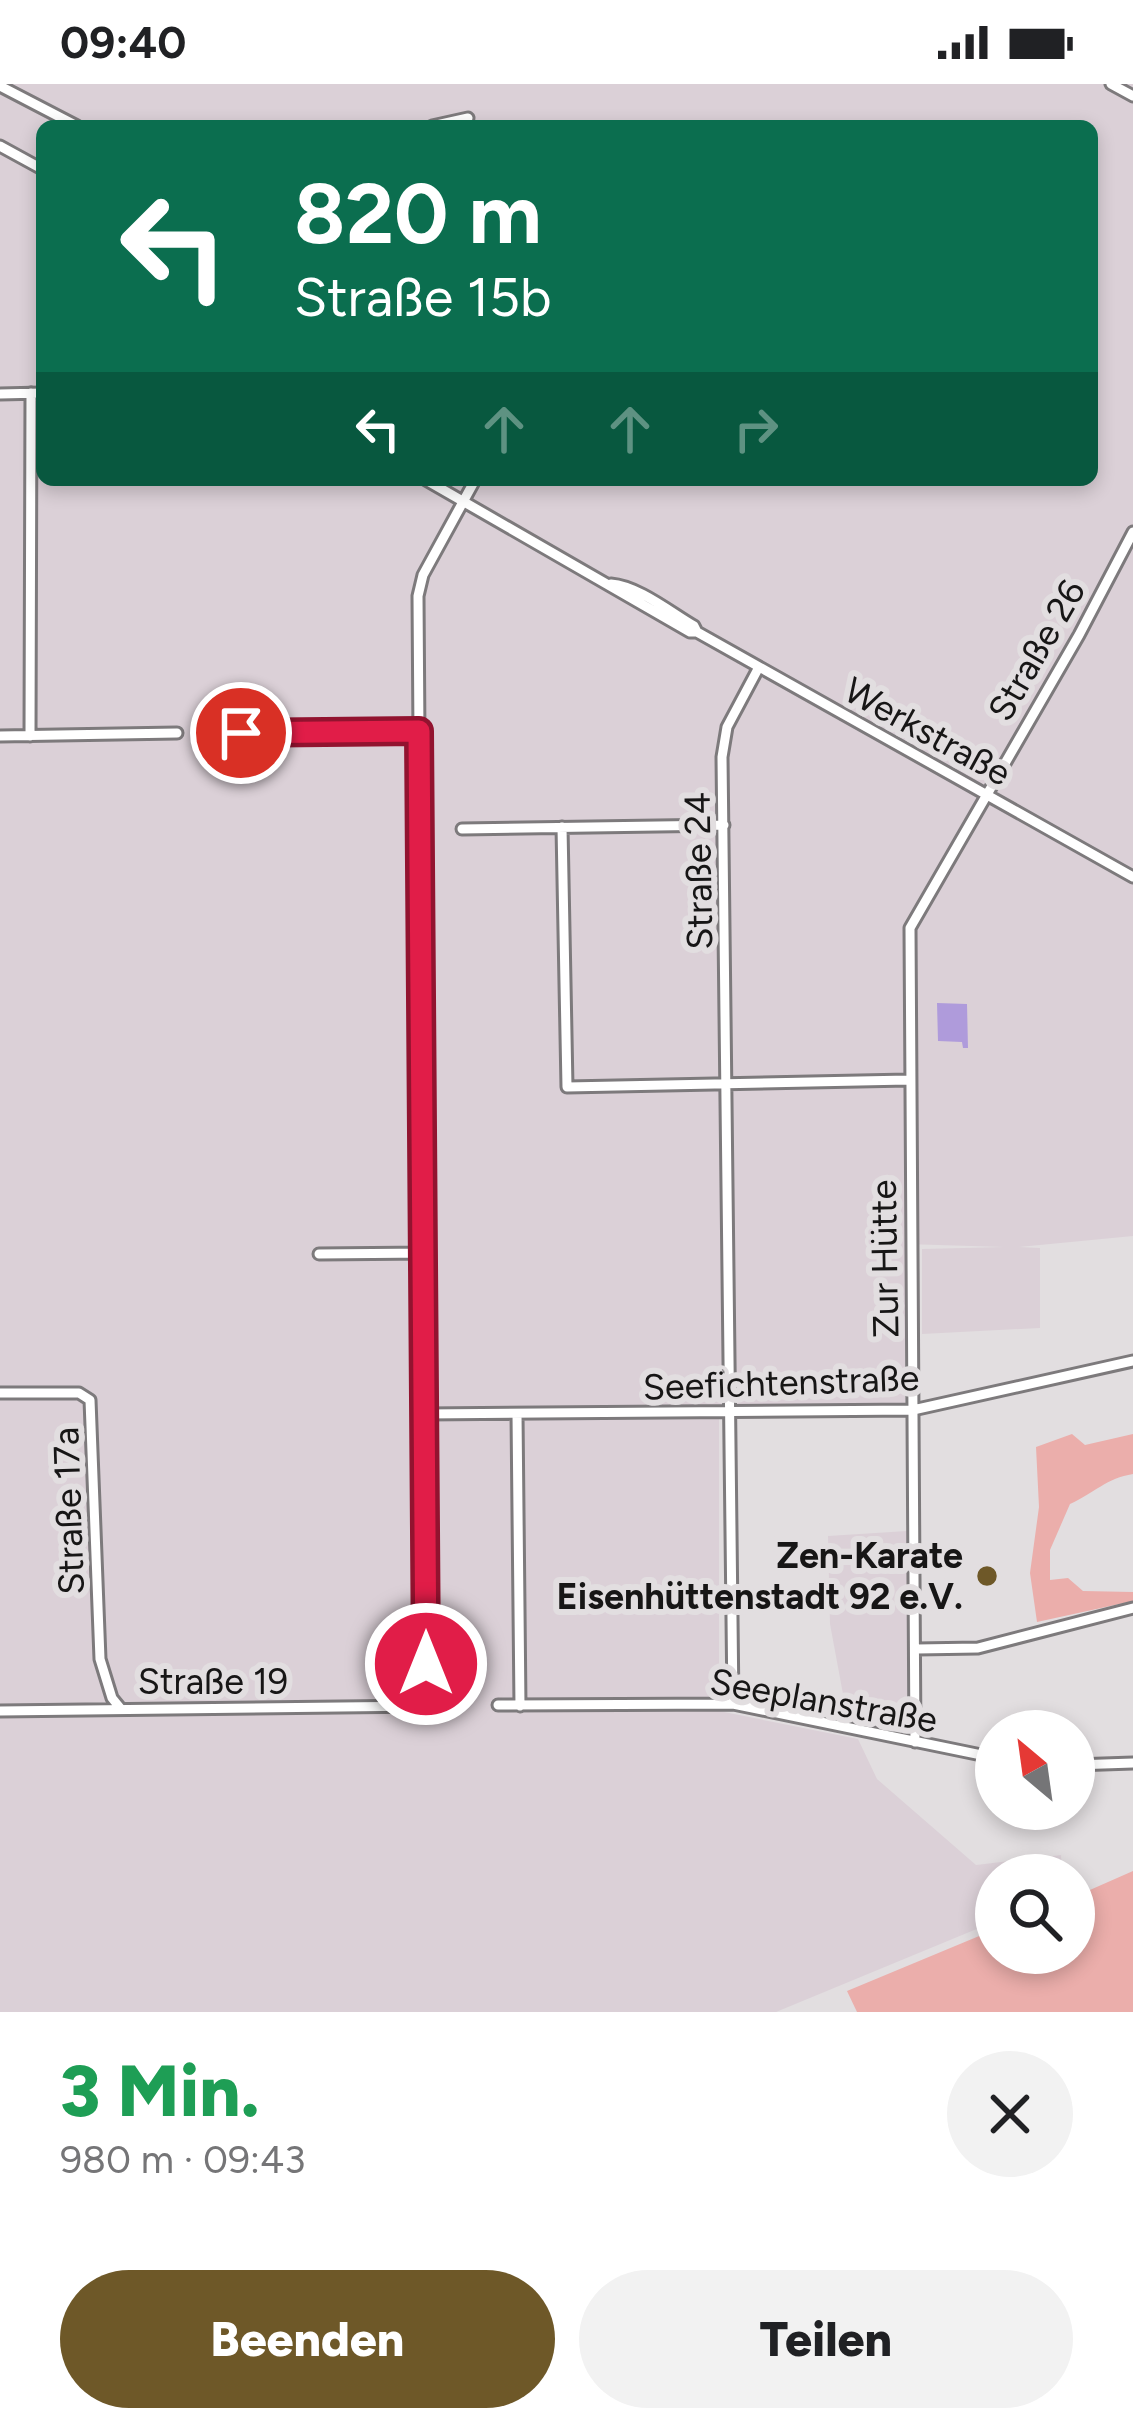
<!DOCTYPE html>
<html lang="de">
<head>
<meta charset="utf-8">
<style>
  :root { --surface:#fff; --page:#f2f2f2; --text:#202124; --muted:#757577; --accent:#6e5828 }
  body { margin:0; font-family:Figtree,sans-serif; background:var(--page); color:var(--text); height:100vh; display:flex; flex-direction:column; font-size:45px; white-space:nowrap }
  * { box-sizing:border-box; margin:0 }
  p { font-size:39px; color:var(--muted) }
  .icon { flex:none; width:66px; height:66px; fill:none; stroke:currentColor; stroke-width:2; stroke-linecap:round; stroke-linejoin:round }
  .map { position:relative; height:1928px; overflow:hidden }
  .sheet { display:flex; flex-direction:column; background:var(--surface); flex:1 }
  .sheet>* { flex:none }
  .banner { position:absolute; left:36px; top:36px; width:1062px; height:366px; border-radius:18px; box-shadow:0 6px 18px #0003; background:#0b6e4f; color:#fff; overflow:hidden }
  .needle { width:78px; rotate:331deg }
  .controls { position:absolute; left:975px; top:1626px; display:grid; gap:24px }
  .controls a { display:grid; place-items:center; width:120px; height:120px; border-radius:50%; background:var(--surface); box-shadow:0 6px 18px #0003; font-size:60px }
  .pin { position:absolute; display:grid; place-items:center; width:102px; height:102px; color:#fff; margin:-51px; border:6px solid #fff; border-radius:50%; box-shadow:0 3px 12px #0007 }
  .me { position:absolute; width:132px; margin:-66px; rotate:0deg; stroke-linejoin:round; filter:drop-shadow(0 0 9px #0008) }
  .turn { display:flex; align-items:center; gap:42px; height:252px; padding:0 60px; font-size:54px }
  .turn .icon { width:156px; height:156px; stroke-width:2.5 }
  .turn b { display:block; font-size:84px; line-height:102px }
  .lanes { display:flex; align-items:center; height:114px; padding:0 60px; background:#0003; justify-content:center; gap:60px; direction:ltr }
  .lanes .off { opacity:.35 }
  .round { display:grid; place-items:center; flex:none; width:126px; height:126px; border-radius:63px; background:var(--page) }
  .overview { display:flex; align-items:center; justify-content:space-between; height:204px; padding:0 60px }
  h1 { font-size:72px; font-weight:800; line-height:90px; color:#1e9e55 }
  .action { display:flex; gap:24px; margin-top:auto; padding:24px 60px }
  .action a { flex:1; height:138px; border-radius:72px; background:var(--accent); color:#fff; font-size:48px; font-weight:800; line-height:138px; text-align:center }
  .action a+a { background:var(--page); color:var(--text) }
  .status { display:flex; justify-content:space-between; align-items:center; height:84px; padding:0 60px; background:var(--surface); direction:ltr }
  .status svg { height:33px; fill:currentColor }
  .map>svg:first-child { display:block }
  .built { fill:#dbd0d7; fill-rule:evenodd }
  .green { fill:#ebaeab }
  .water { fill:#af9bdb }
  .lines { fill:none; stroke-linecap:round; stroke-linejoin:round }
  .street-casing { stroke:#7d7a7c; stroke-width:15 }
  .street { stroke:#fff; stroke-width:9 }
  .route-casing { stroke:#92132f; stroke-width:30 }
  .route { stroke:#e11d48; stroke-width:21 }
  .poi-dot { fill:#6e5828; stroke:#e2dee0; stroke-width:4.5 }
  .labels { text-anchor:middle; stroke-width:12; stroke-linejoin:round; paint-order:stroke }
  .street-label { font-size:36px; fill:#171616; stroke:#e2dee0 }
  .poi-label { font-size:36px; font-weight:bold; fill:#171616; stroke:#e2dee0; text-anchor:end }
</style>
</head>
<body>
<div class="status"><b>09:40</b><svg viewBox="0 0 49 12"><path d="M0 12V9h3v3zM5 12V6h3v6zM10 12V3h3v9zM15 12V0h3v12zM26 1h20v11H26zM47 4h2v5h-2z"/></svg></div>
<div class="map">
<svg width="1133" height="1928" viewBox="0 0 1133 1928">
  <rect width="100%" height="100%" fill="#e2dee0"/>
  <!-- built -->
  <path class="built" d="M0,0H1133V1152L1019,1163L1040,1164V1244L922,1250V1165L1004,1163L905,1160V1331H719V1627L858,1655L877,1695L976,1781L1061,1771L1062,1791H996V1837L776,1928H0ZM42,42H1092V396H42Z
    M907,1447L912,1631L900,1647L848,1637L830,1540L828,1452Z"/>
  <!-- green -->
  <path class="green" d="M1072,1350L1085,1361L1133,1350V1390C1107,1394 1094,1409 1070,1420L1050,1466V1496L1068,1494L1083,1507L1133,1508V1517L1037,1538L1030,1489L1039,1423L1036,1363Z
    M1133,1787V1928H857L847,1907L996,1845V1869H1074V1813Z"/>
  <!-- water -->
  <path class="water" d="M937,919L967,920L968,964H963L962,958L938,957Z"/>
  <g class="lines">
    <defs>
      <path id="street" d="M1111,0L1133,12
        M0,2L77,42
        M432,42L468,34
        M0,62L42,85
        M0,310L42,309
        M426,396L690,548H697L1133,793
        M611,500C638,502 670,528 694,542L697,548
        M224,649L419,647
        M0,652L177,649
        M30,652L31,309
        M562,743L567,1003L908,996
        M462,745L724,741
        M319,1170L426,1169
        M0,1309H79L90,1316L100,1575L112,1614L121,1625
        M426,1330L913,1326L1133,1277
        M517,1330L520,1622
        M917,1565L978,1564L1133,1524
        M733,1620L722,673L727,643L759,583
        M498,1621L733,1620L996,1674
        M0,1627L426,1622L418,512L423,491L475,396
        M915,1658L910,844L1079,551L1133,448
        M1074,1681L1133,1679"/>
    </defs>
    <!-- street casing -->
    <use href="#street" class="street-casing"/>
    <!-- street -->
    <use href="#street" class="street"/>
  </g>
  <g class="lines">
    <defs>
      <path id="route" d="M241,649L419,647L426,1580"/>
    </defs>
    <!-- route casing -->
    <use href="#route" class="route-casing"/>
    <!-- route -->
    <use href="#route" class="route"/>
  </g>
  <!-- markers -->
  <circle class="poi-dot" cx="987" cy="1492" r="12"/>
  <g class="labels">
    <!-- street labels -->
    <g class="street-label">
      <text transform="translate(1036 566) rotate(-60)" y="13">Straße 26</text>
      <text transform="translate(928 647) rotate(29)" y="13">Werkstraße</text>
      <text transform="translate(698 787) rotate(-91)" y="13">Straße 24</text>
      <text transform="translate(884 1175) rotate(-91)" y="13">Zur Hütte</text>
      <text transform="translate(781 1298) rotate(-2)" y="13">Seefichtenstraße</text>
      <text transform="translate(68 1427) rotate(-92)" y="13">Straße 17a</text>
      <text x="213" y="1610">Straße 19</text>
      <text transform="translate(824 1616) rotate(10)" y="13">Seeplanstraße</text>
    </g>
    <!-- poi labels -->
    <g class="poi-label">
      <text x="963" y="1484">Zen-Karate<tspan x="963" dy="41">Eisenhüttenstadt 92 e.V.</tspan></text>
    </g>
  </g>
</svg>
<div class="controls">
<a><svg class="needle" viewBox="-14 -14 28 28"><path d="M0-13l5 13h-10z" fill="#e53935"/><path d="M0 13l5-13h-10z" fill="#757577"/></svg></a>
<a><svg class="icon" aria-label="search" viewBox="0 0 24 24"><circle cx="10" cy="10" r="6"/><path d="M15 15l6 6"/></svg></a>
</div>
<div class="pin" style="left:241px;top:649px;background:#d93025"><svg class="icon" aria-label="arrive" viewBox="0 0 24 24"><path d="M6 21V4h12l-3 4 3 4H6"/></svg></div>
<svg class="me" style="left:426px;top:1580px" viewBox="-20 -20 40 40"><circle r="17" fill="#e11d48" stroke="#fff" stroke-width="3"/><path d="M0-11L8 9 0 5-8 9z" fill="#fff"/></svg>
<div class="banner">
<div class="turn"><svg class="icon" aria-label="left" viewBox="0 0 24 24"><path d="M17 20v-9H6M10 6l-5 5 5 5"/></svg><div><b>820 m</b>Straße 15b</div></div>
<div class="lanes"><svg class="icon" aria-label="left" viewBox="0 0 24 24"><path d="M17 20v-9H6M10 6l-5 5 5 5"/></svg><svg class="icon off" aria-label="ahead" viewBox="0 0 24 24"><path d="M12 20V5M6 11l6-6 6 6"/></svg><svg class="icon off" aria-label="ahead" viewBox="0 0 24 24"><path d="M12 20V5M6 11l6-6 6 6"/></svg><svg class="icon off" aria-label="right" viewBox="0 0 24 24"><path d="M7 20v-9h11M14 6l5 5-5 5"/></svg></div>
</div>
</div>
<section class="sheet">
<div class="overview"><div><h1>3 Min.</h1><p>980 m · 09:43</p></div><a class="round"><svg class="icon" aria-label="close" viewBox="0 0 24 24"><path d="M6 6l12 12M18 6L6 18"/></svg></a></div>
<div class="action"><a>Beenden</a><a>Teilen</a></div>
</section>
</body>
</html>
